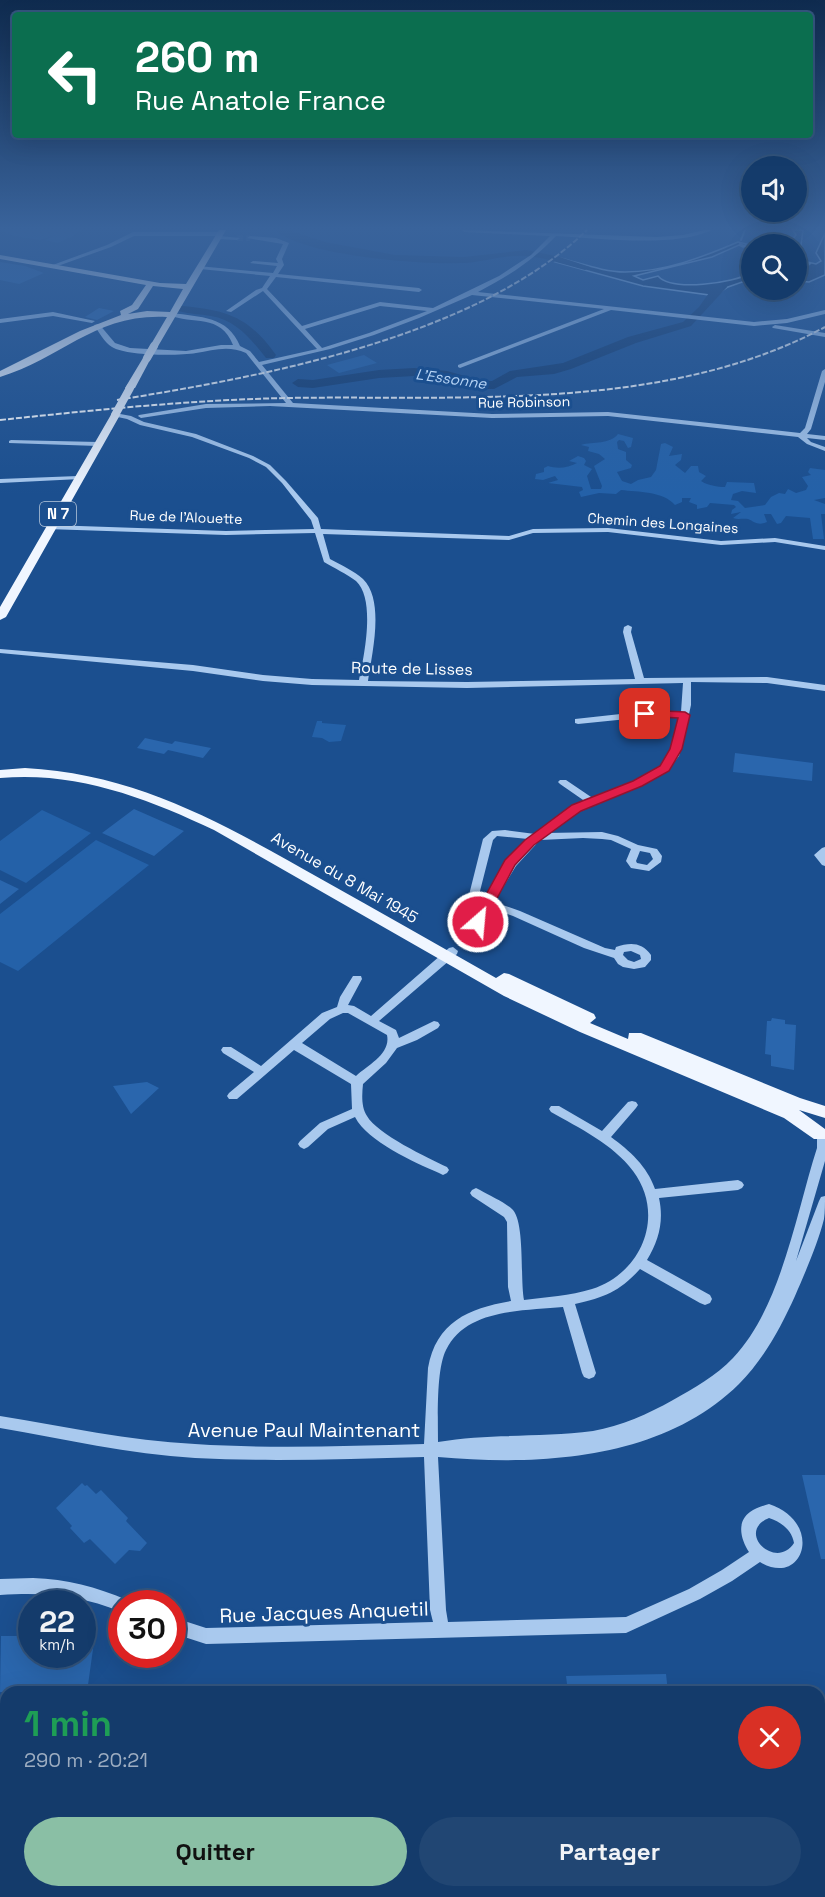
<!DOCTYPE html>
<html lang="fr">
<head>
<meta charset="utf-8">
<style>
  :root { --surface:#143b6b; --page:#214673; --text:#f1f3f6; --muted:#9dadc1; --line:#33557e; --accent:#8abfa5 }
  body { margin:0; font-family:"Space Grotesk",sans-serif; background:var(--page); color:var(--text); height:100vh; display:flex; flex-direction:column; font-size:22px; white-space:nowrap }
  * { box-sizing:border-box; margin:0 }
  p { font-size:20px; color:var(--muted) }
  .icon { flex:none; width:33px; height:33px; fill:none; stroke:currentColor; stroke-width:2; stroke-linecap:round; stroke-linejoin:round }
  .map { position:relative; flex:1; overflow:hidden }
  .panel { position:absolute; left:0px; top:1686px; width:825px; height:212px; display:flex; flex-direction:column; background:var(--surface); border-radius:18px 18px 0 0; box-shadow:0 6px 24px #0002,0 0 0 2px var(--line) }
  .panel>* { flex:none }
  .guide { position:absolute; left:12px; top:12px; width:801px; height:126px; border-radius:6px; box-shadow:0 6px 24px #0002,0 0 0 2px var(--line); background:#0b6e4f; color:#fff; overflow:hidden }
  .buttons { position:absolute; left:741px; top:156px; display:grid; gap:12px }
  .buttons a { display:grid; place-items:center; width:66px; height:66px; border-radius:50%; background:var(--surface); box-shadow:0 6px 24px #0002,0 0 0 2px var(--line); font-size:30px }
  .speed { position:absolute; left:18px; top:1590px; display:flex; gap:12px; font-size:30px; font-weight:700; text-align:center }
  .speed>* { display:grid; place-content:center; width:78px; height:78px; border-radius:50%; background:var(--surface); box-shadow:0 6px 24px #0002,0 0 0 2px var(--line); line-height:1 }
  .speed small { font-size:15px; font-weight:400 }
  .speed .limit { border:9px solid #d22; background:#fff; color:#111 }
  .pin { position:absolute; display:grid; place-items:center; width:51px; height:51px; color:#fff; margin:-26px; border-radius:12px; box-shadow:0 3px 9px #0006 }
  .me { position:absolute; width:66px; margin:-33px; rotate:27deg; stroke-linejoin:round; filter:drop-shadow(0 0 4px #0008) }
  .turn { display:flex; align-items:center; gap:21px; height:126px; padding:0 24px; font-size:27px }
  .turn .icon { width:78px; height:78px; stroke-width:2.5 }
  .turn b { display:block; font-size:42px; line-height:51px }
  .round { display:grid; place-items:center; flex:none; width:63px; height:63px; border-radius:32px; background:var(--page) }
  .headline { display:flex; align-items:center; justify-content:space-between; height:102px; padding:0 24px }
  h1 { font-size:36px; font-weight:600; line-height:45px; color:#1e9e55 }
  .action { display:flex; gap:12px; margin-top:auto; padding:12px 24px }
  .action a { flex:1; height:69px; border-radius:36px; background:var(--accent); color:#111; font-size:24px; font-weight:600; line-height:69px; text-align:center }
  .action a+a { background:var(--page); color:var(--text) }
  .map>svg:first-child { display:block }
  .green { fill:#2461a8 }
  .water { fill:#123a6d; stroke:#9cc4f0; stroke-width:1.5 }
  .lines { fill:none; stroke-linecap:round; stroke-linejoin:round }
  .stream { stroke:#9cc4f0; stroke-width:2 }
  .river { fill:#123a6d; fill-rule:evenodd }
  .building { fill:#2a66ad }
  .minor-tunnel { stroke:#3d69a0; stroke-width:6; stroke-dasharray:6 3; stroke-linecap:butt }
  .minor { fill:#a9c9ee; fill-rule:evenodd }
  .major { fill:#f0f6ff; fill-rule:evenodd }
  .highway { fill:#fff; fill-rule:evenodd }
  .rail { stroke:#fff; stroke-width:2; stroke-dasharray:6 2; stroke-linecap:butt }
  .major-bridge { stroke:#f0f6ff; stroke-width:8 }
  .route { fill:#e11d48; stroke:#92132f; stroke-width:1.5 }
  .labels { text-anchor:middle; stroke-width:6; stroke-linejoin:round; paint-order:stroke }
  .far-street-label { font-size:14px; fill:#fff; stroke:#1b4f8f }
  .far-water-label { font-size:15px; font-style:italic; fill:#b5d3f5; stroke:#1b4f8f }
  .shield { fill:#1b4f8f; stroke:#bbcadd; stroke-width:1.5 }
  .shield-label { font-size:15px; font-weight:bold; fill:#fff }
  .street-label { font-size:16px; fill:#fff; stroke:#1b4f8f }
  .near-street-label { font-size:20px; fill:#fff; stroke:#1b4f8f }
</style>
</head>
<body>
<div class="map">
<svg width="825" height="1897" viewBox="0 0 825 1897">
  <rect width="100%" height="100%" fill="#1b4f8f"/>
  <!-- green -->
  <path class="green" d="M0,230H81L70,238L62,236L68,238L58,243L45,240L55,235L40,240L14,236Z
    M364,355L377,363L339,373L327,365Z
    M618,434L633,438L631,447L628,448L624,441L619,440L617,442L618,449L626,452V460L632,465L631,468L617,472L622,481L631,484L638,480L651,477L656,470L661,444L665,443L673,447L669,456L682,454L681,460L675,465L685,473L691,466H698L699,472L706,476L701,481C707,485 718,487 725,487L727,482L754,483L756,493L742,491L733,494L731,500L738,501L745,508L765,505L771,497L779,493L785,494L788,489L796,493L806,490L808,486L802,477L811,475L808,472L810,468L825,470V498L814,500L825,504V514H821L824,539H813L810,518L786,516L781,523L777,524L771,514H764L767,522C758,526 755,522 748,519C743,518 738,520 733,518L741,512L731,514L732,510L736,507L734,505L710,503L707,507L697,509V505L689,502L691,498H682V502L675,505C663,491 638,492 621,490L616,494L599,493L581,497L579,492L583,490L582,487L548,483L558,480L555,476L543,480L535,479L536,474L544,472V468L548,466C557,469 568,468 577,463L569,461L578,456L584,458L586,461L584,465L592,469L587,476L591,489H601L602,486L594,466L605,459L599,454L588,451L589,447L581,445C594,441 609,445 618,434Z
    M317,721H322V723L346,725L341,741L329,742L322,738L312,737Z
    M42,810L91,833L26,883L0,870V841Z
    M96,840L149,865L18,971L0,962V914Z"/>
  <!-- water -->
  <path class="water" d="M793,230H803L799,260L816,264L821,261L816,253L825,233V275L809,282L797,281V275L807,270L805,268L810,264L797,261L796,244H793L792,240L796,235Z
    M738,242L746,244L743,247L739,245L712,257L634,276L643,280L658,276C672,292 733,283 751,273V279L728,287L710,299L709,295L643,286L555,262L560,258C581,263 603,272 625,272C664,272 703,257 738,242Z"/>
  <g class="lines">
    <!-- stream -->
    <path class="stream" d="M741,240L745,230
      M740,244L752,250"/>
    <!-- river -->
    <path class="river" d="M275,230H288L325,242L395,255L464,257L527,250L560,257L590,267L585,270C566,265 547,258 527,256C505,254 484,262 463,263C423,265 304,256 275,230Z
      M721,284L727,287L691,326L636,343L571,369L554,374L517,377L494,389H482L446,379L414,376L379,378L313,388L298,387L292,383L298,379L313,380L379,370L414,368L447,371L483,381H492L510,371L563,363L628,337L683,322L699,307L711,290Z
      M182,306C227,310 249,317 276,355L274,358H266C251,339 236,320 211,316C200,314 189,314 178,311V307Z"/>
  </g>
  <!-- building -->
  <path class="building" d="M0,262L25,266L44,273L19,284L0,280Z
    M99,308L114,311L97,320L85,317Z
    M145,738L172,744L175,741L211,748L203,758L168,750L164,754L137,748Z
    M735,753L813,763L812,781L733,772Z
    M134,809L184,831L154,856L102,833Z
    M0,880L19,889L0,904Z
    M772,1018L785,1020V1024L796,1025L794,1070L771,1066V1055L765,1054L767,1021H771Z
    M147,1082L159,1088L131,1114L113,1086Z
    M802,1475H825V1559H821Z
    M82,1483L85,1486L87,1485L96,1494L101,1490L128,1518L126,1521L147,1543L140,1551L129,1550L115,1564L90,1539L84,1543L70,1528L72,1526L56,1508Z
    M95,1635L87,1692H0L1,1636H32V1654H82V1636Z
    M666,1674L668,1692H568L566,1676Z"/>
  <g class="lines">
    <!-- minor-tunnel -->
    <path class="minor-tunnel" d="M237,238H250"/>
    <!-- minor -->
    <path class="minor" d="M462,230L657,237L683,235L705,230H712C674,248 599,238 556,236C531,262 510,275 478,292L754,322L787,319L825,310V314L787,323L754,326L611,310L460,368L458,367V365L604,309L472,295L419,318L374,335L330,349L262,365L293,403L492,414L608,412L800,433L805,428L822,371L825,369V382L811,429L807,434L825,436V440L807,438L811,442L825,447V451L807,444L798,437L608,416L492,418L270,406L206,408L141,418L138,416L139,415L206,404L286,403L246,353C229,345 213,350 196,353C178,356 126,356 112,347C104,342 99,332 94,325L99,324L115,343L130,348L186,351L221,345H233C221,313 192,325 169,315L172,313C200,317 228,316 240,346L250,351L259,362L317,349L263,291L231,312L226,311L256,290L262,288L270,276L200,269L198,266L273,273L277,266L250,263L253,261L278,263L276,259L283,244L247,238L250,236L276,238L289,243L282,259L284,265L278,274L419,288L422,290L419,292L276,277L267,289L302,326L380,302L433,308L499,276L531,255L550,236L464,232ZM380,306L427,311L369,333L322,348L305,329Z
      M133,232H220L223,234L220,236L240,238L237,240L218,239L215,237L218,236H134L111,247L55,267L50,266L107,245Z
      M53,312L95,321L92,323L53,316L0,323V319Z
      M775,325L825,333V337L773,328L772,327Z
      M115,413L131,416L144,422L196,434L253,456L270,465L286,481L318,518L321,529L509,536L533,529L608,528L721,541L775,538L825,546V550L775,542L721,545L608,532L533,533L509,540L323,534L330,559C341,565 354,571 363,579C385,601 372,653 368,681L467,682L635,679L623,632L624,627L628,625L632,627L631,632L644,678L767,677L825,685V691L767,683L691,682V705L682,746L679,756L669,769L642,786L579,812L547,833L602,832L618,836L638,845L657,849L662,856L661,862L649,871L631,868L626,861L631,849L611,840L602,839L583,838L540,840L516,866L494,902L520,911L605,948L615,950L616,947C630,942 642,942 651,955V960L645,967L634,969L623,967L618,964L614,958L584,948L513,916L491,908L482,924H474L473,922L482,905L472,900L469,895L483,839L492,831L505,830L535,834L560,815L586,802L560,784L558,782L560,780H566L594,799C619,789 657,780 670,754C676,743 677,729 680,717L657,716L578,724L575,723V719L657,710L681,712L683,683L467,688L312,685L263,681L193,671L0,653V649L193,665L263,675L312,679L359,680C364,657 376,599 356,581C347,574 334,568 324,562L315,533L226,535L47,529V525H50L226,531L314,529L311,520L282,483L266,467L249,458L192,437L140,425L127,419L113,416L112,415ZM497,836L528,839L509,861L485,899L479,895L493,840ZM640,851L650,853L653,859L647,865L637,863L636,861ZM631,951L640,955L641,959L634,962L628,960L623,955L624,952Z
      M11,440L98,442L101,444L98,446L9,443V441Z
      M78,476L81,478L80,479L0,483V479Z
      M825,847V866L822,865L814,855L822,848Z
      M453,947L458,951L457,954L379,1021L396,1030L399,1038L434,1021L438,1022L440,1025L438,1028L417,1040L397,1048L386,1063L363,1084C362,1094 361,1107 367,1116C377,1134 428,1158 447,1167L449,1170L447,1173L443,1175L439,1173C414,1162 368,1142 355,1117L328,1129L308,1147L304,1149L300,1147L298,1144L300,1141L320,1123L352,1109L351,1084L294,1050L237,1099H229L227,1096L229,1093L254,1072L223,1053L221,1050L223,1047H231L261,1066L322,1013L337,1007L340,997L353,976H361L362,979L348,1005L354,1006L371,1016L449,948ZM343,1013H348L387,1035C391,1054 368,1065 356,1076L302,1043L330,1019Z
      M632,1101L636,1102L638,1105L636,1108L611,1137C630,1151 647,1166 655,1189L738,1180L742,1182L744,1185L742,1188L738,1190L659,1198C664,1221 659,1240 647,1260L710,1295L712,1299L710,1303L705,1305L700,1303L640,1269C619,1292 605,1297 575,1304L596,1373L594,1377L589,1379L584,1377L582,1373L563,1307C524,1311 466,1308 446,1350C436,1370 438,1419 438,1442C489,1433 541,1438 593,1431C621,1426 648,1414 673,1400C694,1388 716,1376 733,1358C781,1308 796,1213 817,1148V1137L819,1134L825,1133V1161L796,1261L819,1201L821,1197L825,1196C825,1203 825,1212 824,1219C818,1243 805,1273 795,1296C781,1327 764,1359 739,1384C662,1460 540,1466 438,1457L446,1610L448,1622L626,1617L689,1589L722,1570L749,1552C741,1540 736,1522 750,1512C755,1508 763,1506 769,1504C825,1523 803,1588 760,1562L732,1581L700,1599L626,1633L206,1644L172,1633V1617L206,1628L433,1622L430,1610L424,1457C347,1459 271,1462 195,1458C129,1454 64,1439 0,1428V1416C64,1426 129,1441 195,1444C271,1449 347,1446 424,1444L428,1368C436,1322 469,1308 511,1301L508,1287L507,1222L504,1217L472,1196L470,1193L472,1190L476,1188L480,1190C490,1196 505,1202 513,1210C525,1224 520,1279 524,1300C546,1297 570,1296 592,1289C642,1273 666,1215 633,1171C613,1144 579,1128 551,1112L549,1109L551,1106H559L602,1131L628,1102ZM769,1518C781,1522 792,1530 794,1543C776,1571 735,1532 769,1518Z
      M33,1578C67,1579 96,1587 127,1600L129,1604H122V1612C79,1595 45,1592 0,1595V1579Z"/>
    <!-- major -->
    <path class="major" d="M219,230H226L157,348L150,346L167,317C96,313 62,358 0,377V371L80,331L121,315L120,311L132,305L146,285L0,259V255L160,283L186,284ZM153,286L183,289L170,312L147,311L128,314L138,309Z
      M147,355L151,358L135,388L127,390L125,388L143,358Z
      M112,413L120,415L6,617L0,620V607Z
      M25,768C139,774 225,825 321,879C380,912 438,945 496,978L504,973L509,974L594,1014L596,1018L590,1023L628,1039L629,1033H641L800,1098L825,1106V1118L799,1110L825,1129V1139H814L784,1118L580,1032L504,996L214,830C147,798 76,771 0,778V770Z"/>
    <!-- highway -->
    <path class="highway" d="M0,1742L6,1744V1806L0,1804Z
      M825,1833V1863L819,1864V1834Z
      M132,1892H175L177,1897H134Z
      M422,1892H486L484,1897H420Z
      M553,1892H606L604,1897H551Z"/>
    <!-- rail -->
    <path class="rail" d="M117,400C266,376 476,337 587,230
      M0,420C95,410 190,400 285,398C462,395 664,413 825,327"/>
    <!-- major-bridge -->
    <path class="major-bridge" d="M147,358L154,346
      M115,415L130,388"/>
  </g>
  <!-- sky -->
  <linearGradient id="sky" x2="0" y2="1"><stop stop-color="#0f2b4f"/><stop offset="0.46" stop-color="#39639b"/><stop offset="1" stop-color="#39639b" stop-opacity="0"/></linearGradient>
  <rect width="825" height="495" fill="url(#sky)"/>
  <!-- route -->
  <path class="route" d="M645,710L685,712L690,715L682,749L669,771L642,786L581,811L534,845L515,865L482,926H473L471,922L505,860L525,840L572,805L633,781L660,766L670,749L678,718L641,716V711Z"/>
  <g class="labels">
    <!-- far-street labels -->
    <g class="far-street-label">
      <text transform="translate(524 402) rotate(-1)" y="5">Rue Robinson</text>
      <text transform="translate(186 517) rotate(2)" y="5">Rue de l'Alouette</text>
      <text transform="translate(663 523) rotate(4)" y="5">Chemin des Longaines</text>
    </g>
    <!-- far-water labels -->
    <g class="far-water-label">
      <text transform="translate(451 379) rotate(8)" y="5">L'Essonne</text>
    </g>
    <!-- shield labels -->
    <rect class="shield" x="40" y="502" width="36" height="24" rx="4.5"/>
    <g class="shield-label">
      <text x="58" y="519">N 7</text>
    </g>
    <!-- street labels -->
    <g class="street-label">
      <text transform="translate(412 668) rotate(1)" y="6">Route de Lisses</text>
      <text transform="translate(345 877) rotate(30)" y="6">Avenue du 8 Mai 1945</text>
    </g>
    <!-- near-street labels -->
    <g class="near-street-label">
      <text x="304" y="1437">Avenue Paul Maintenant</text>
      <text transform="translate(324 1612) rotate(-2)" y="7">Rue Jacques Anquetil</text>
    </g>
  </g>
</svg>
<div class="buttons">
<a><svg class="icon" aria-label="sound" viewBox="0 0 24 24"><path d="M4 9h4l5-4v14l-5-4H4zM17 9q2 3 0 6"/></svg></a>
<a><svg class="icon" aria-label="search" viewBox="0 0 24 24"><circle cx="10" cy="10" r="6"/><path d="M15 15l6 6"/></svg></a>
</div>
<div class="speed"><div>22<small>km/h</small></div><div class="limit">30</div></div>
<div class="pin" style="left:645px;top:714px;background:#d93025"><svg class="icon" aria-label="arrive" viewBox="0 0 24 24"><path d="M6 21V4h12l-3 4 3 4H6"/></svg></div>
<svg class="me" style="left:478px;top:922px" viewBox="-20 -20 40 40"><circle r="17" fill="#e11d48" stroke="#fff" stroke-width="3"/><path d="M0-11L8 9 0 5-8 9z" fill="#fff"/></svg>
<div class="guide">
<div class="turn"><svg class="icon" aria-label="left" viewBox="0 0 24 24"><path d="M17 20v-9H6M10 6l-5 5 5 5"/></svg><div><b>260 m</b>Rue Anatole France</div></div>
</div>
<section class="panel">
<div class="headline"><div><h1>1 min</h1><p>290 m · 20:21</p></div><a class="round" style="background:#d93025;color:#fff"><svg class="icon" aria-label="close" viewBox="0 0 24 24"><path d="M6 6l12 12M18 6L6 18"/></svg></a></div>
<div class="action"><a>Quitter</a><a>Partager</a></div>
</section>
</div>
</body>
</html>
